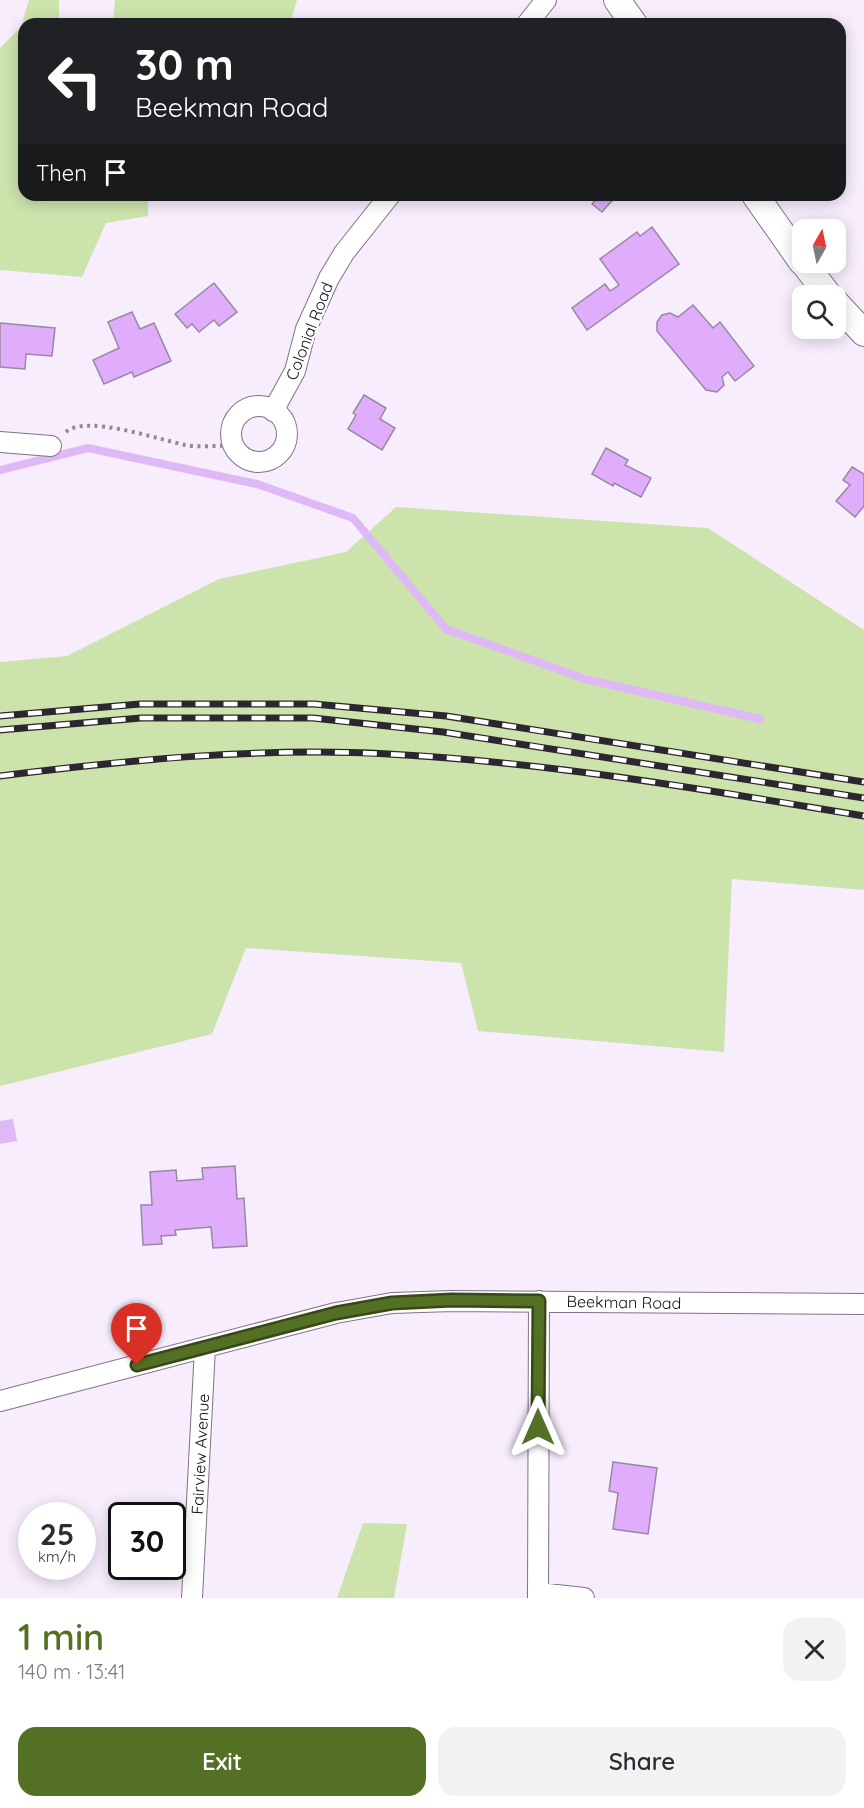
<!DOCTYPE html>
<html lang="en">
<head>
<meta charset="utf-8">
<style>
  :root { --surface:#fff; --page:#f2f2f3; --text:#2b2b33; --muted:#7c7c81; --accent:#547024 }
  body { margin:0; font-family:Quicksand,sans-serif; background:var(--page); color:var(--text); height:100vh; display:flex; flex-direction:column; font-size:22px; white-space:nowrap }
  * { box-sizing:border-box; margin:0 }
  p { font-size:20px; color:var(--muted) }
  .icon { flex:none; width:33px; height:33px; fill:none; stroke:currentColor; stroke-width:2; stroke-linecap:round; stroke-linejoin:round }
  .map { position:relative; height:1598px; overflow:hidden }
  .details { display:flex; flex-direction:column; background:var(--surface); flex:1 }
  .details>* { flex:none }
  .hud { position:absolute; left:18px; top:18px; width:828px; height:183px; border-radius:18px; box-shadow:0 3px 15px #0003; background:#202124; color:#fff; overflow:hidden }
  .needle { width:39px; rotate:9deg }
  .tools { position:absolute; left:792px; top:219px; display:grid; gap:12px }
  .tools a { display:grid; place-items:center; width:54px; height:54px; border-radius:12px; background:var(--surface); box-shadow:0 3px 15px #0003; font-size:30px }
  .speed { position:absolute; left:18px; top:1502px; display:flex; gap:12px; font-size:30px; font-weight:700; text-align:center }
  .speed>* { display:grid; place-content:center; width:78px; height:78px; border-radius:50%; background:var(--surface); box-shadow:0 3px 15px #0003; line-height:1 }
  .speed small { font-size:15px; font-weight:400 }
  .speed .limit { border:3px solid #111; border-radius:9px; background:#fff; color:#111 }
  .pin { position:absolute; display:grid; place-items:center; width:51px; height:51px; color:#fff; margin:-62px -26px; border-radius:50% 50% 50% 0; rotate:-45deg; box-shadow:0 0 6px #0007 }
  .pin .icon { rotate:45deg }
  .me { position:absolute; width:66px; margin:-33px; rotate:0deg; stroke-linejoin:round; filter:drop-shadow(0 0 4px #0008) }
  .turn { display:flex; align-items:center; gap:21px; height:126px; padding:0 18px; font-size:27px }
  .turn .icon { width:78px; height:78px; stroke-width:2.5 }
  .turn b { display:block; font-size:42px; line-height:51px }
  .then { display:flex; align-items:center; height:57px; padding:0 18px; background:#0003; gap:12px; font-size:22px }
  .round { display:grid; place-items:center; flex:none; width:63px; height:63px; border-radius:18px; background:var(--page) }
  .head { display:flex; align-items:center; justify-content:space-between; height:102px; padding:0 18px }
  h1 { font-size:36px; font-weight:600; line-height:45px; color:var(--accent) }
  .cta { display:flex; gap:12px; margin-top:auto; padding:12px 18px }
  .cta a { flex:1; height:69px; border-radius:18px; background:var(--accent); color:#fff; font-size:24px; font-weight:600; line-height:69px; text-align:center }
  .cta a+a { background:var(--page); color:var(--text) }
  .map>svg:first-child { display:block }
  .green { fill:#cce4ac }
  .water { fill:#dfb8f6 }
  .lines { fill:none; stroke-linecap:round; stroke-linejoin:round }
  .stream { stroke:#dfb8f6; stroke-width:8 }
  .building { fill:#dfadfb; stroke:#9888a2; stroke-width:1.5 }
  .minor-casing { stroke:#81728a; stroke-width:22 }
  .tertiary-casing { stroke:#81728a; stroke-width:28 }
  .path { stroke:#918996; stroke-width:4; stroke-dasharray:3 4.5; stroke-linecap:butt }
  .minor { stroke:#fff; stroke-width:20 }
  .tertiary { stroke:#fff; stroke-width:26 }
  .rail-casing { stroke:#2c2630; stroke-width:7 }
  .rail { stroke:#fff; stroke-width:4.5; stroke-dasharray:14; stroke-linecap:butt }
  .route-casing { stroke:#374917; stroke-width:15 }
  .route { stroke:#547024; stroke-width:10 }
  .labels { text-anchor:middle; stroke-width:4.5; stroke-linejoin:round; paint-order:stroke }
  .street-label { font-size:16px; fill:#110b14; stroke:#fff }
</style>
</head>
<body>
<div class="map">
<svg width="864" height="1598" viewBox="0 0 864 1598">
  <rect width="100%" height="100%" fill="#f7edfd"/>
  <!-- green -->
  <path class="green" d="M29,0H59V24H24V195H148V216L106,223L82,277L0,270V48L21,27Z
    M115,0H297L290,24H113Z
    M396,507L708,528L864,630V890L732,879L724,1052L478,1031L461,963L246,948L212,1034L0,1086V662L67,656L219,579L346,552Z
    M363,1523L407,1524L394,1598H337Z"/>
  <!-- water -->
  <path class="water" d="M13,1119L17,1141L0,1144V1121Z"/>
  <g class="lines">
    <!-- stream -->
    <path class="stream" d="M0,470L88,448L257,484L353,518L446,629L585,679L760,719"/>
  </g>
  <!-- building -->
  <path class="building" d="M600,195H617L602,212L592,204Z
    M652,227L679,264L587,330L572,308L605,284L610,291L619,285L600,259L637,232L640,236Z
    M214,283L237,312L219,326L214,320L199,332L192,324L187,328L175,314Z
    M693,305L713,328L720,322L754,366L735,381L728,372L722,377L724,385L717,392L706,390L657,331V322L662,315L670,313L678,317Z
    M132,312L140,329L154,323L171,361L134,377L132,372L104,384L93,360L119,348L108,322Z
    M0,323L55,328L52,356L26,354L25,369L0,367Z
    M364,395L386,408L380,419L395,428L382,450L348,429L356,415L353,413Z
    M606,448L628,460L625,465L651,478L641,497L614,483L613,486L592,474Z
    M852,467L864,474V506L855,517L836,501L850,485L843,480Z
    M235,1166L237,1199L244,1198L247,1246L213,1248L211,1227L175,1230L176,1235L161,1236L162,1244L143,1245L141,1205H152L150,1172L176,1170L177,1181L203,1179L202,1168Z
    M613,1462L657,1468L648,1534L613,1529L618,1493L609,1491Z"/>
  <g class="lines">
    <defs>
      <path id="minor" d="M527,24L546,0
        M231 434a28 28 0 1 1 56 0a28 28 0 1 1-56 0Z
        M273,411L295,371L306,329L329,278L344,253L390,195
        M0,442L51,446
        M0,1401L336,1313L392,1303L452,1301L864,1304
        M538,1593L584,1598
        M192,1598L205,1347
        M538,1598L539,1301"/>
      <path id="tertiary" d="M617,0L634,24
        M755,195L802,262
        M803,262L829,296
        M836,303L864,333"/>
    </defs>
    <!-- minor casing -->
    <use href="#minor" class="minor-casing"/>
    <!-- tertiary casing -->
    <use href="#tertiary" class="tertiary-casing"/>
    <!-- path -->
    <path class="path" d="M66,432C85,414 161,440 185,445C200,448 217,445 232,446"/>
    <!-- minor -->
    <use href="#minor" class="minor"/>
    <!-- tertiary -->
    <use href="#tertiary" class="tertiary"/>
    <defs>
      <path id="rail" d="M0,716L140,704H314L446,716L864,782
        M0,730L141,718H313L443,732L864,798
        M0,776C128,760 259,747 388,754C548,762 706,790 864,816"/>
    </defs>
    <!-- rail casing -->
    <use href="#rail" class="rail-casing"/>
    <!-- rail -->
    <use href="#rail" class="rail"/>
  </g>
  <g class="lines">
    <defs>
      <path id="route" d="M137,1365L336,1313L392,1303L452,1300L539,1301L538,1427"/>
    </defs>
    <!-- route casing -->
    <use href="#route" class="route-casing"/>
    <!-- route -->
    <use href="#route" class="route"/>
  </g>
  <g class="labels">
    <!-- street labels -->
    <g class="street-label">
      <text transform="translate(309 331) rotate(-69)" y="6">Colonial Road</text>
      <text transform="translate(624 1302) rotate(1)" y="6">Beekman Road</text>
      <text transform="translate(200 1454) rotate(-87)" y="6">Fairview Avenue</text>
    </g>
  </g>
</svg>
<div class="tools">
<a><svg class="needle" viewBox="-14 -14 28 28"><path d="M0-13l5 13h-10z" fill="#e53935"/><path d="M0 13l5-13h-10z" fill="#7c7c81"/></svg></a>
<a><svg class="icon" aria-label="search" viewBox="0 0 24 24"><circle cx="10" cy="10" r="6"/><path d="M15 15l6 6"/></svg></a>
</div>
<div class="speed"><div>25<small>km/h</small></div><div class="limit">30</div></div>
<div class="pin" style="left:137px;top:1365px;background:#d93025"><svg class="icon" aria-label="arrive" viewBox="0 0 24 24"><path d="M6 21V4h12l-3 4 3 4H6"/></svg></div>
<svg class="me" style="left:538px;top:1427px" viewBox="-20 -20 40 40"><path d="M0-17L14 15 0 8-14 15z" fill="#547024" stroke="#fff" stroke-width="4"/></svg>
<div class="hud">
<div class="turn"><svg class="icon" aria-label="left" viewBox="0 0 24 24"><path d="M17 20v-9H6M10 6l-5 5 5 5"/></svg><div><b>30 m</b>Beekman Road</div></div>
<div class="then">Then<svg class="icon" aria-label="arrive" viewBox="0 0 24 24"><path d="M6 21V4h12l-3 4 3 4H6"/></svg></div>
</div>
</div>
<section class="details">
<div class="head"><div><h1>1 min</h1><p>140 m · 13:41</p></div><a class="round"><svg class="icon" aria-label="close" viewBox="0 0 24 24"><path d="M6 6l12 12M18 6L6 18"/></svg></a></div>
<div class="cta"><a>Exit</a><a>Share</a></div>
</section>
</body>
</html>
